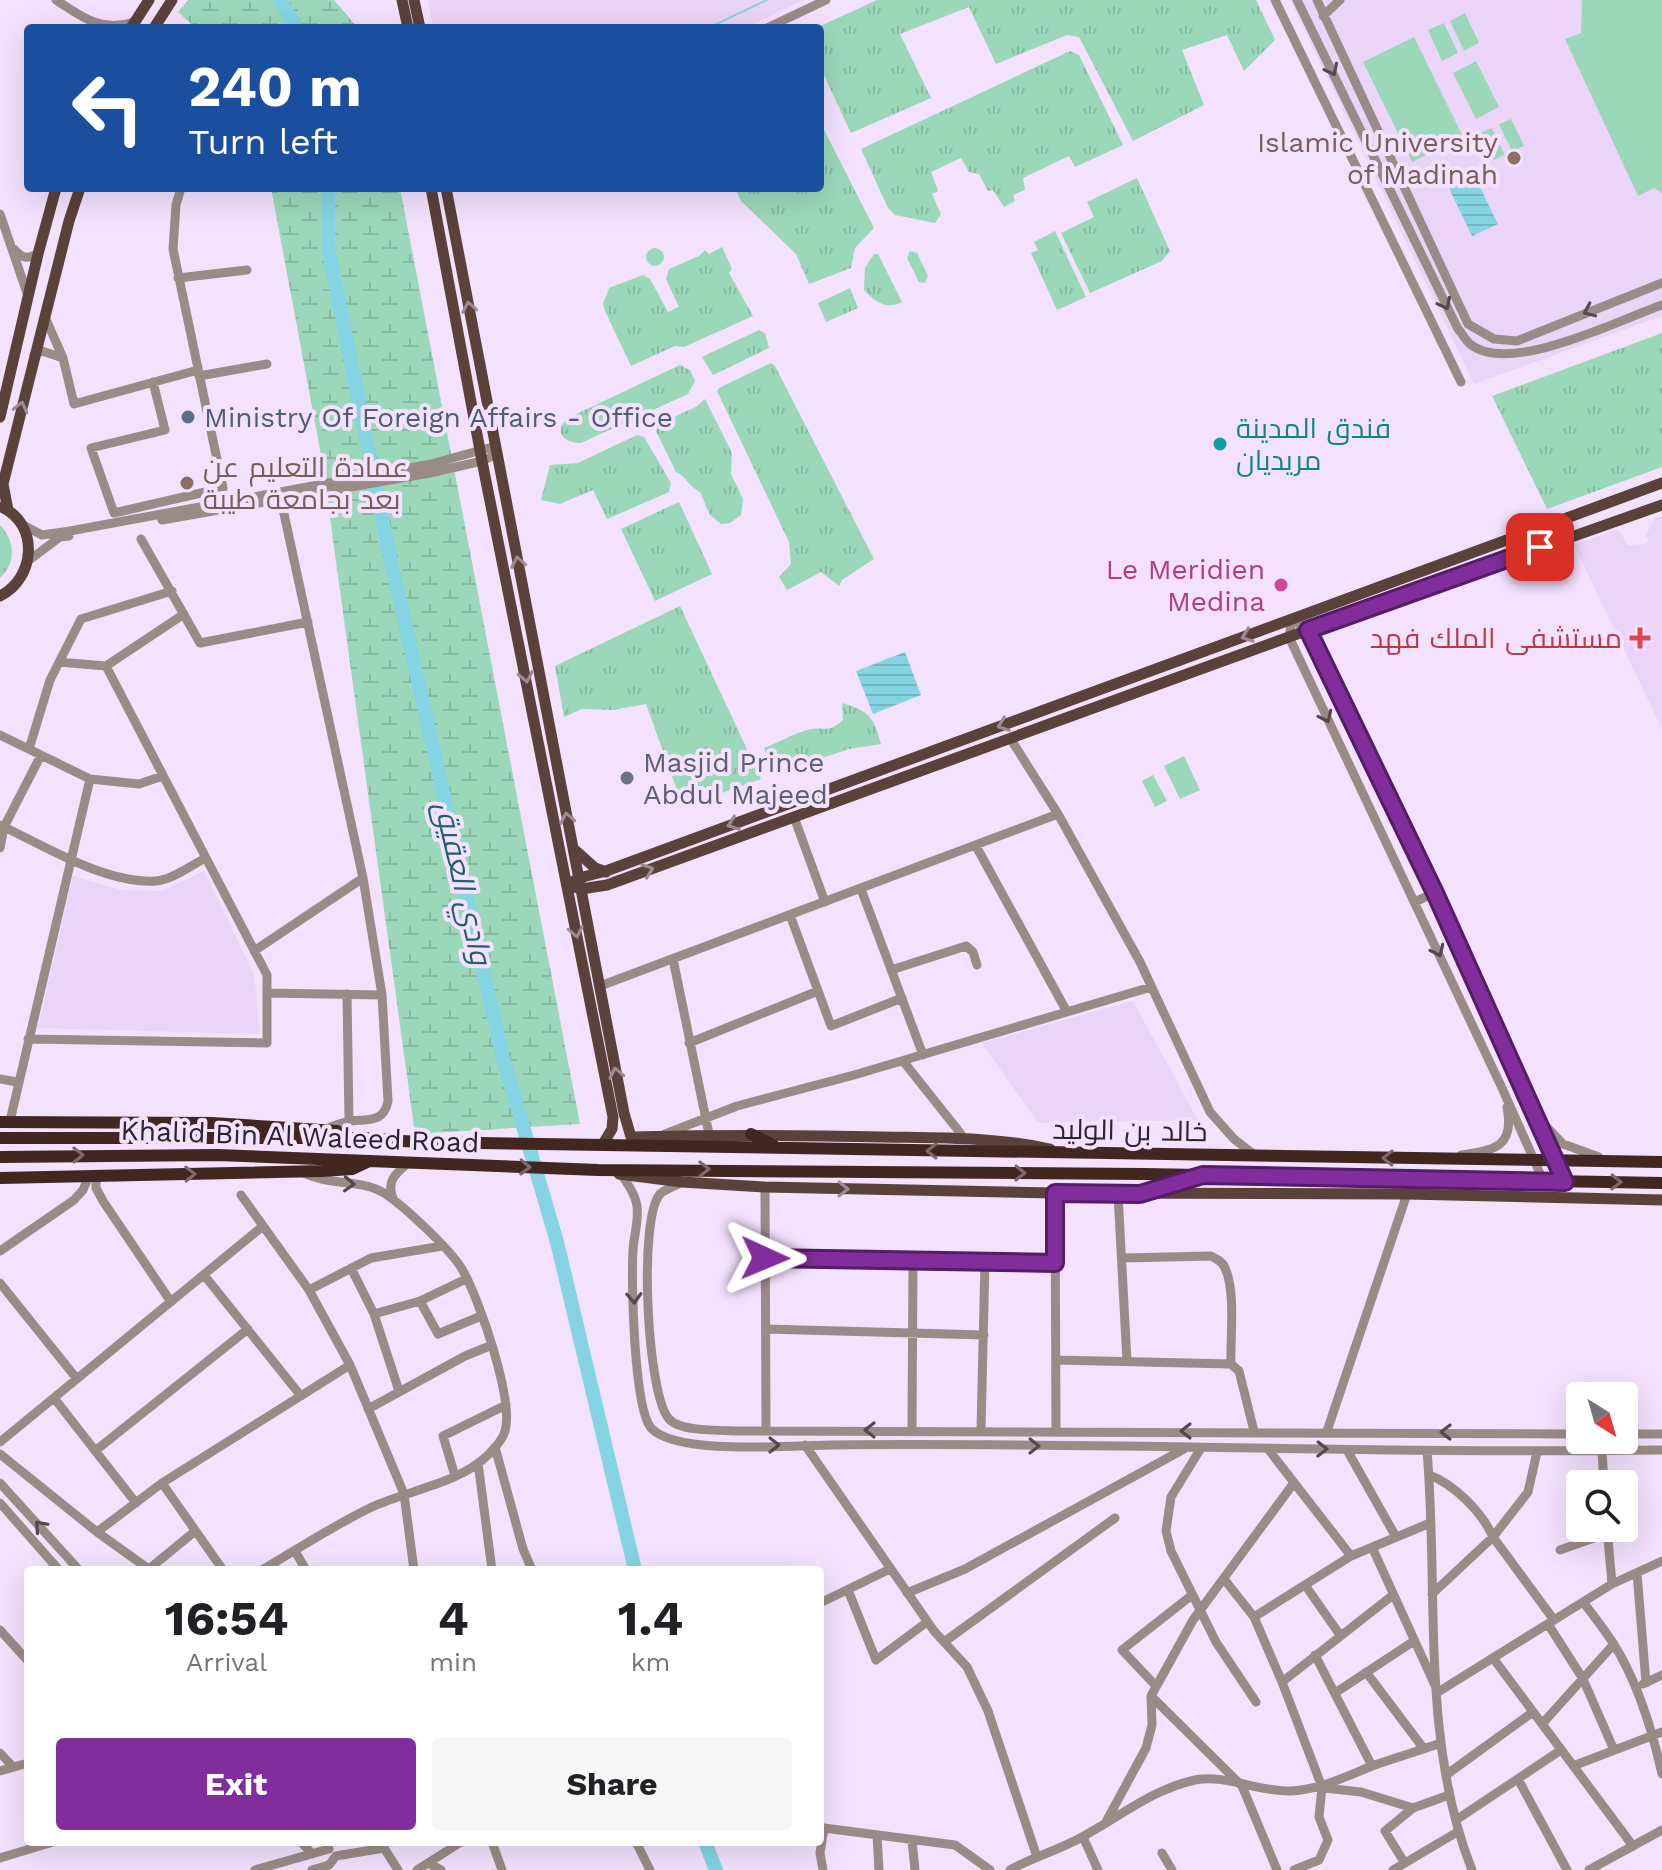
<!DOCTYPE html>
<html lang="en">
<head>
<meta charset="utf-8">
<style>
  :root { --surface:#fff; --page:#f6f6f6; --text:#202124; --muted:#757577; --accent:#812d9c }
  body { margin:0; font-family:"Work Sans",Cairo,sans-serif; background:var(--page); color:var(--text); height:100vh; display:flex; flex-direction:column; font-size:30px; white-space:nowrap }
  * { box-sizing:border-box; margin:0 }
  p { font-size:26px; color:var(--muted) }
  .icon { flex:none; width:44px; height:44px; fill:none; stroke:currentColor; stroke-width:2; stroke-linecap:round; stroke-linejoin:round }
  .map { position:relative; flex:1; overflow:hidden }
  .drawer { position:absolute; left:24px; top:1566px; width:800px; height:280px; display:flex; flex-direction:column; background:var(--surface); border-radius:8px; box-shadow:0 8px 32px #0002 }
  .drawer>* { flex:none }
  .top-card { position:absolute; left:24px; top:24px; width:800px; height:168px; border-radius:8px; box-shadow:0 8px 32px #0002; background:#1a4fa0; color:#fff; overflow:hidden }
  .needle { width:52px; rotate:143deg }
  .tools { position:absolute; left:1566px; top:1382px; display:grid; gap:16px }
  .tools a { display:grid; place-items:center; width:72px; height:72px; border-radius:8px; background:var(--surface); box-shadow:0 8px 32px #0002; font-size:40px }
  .pin { position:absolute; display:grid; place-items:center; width:68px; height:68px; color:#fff; margin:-34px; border-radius:16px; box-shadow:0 4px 12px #0006 }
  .me { position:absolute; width:88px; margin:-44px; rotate:91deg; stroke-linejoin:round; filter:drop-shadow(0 0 6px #0008) }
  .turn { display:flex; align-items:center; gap:28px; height:168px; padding:0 32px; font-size:36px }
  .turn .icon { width:104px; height:104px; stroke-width:2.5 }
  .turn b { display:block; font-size:56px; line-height:68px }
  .eta { display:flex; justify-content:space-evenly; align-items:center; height:136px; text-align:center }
  .eta b { font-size:48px; font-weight:700; line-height:56px }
  .action { display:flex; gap:16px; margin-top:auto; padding:16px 32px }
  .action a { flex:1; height:92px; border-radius:8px; background:var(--accent); color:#fff; font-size:32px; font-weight:700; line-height:92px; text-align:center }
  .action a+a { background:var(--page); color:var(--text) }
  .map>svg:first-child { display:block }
  .built { fill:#ebd4f7 }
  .grass { fill:url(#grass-tufts) }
  .wetland { fill:url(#wetland-marsh) }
  .garden { fill:#9bd8b9 }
  .water { fill:url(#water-rules) }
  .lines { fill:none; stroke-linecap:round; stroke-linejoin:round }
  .stream { stroke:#84d4e3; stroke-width:2 }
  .river { stroke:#84d4e3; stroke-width:14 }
  .minor { stroke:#9b8b87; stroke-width:9 }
  .major { stroke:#5a413a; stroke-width:11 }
  .highway { stroke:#422720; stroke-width:12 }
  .oneway { stroke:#52484e }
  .oneway2 { stroke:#9f8992 }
  .oneway3 { stroke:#80686e }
  .route-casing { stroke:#541d65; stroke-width:20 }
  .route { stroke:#812d9c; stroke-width:14 }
  .education-dot { fill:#8d6e63; stroke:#f3e1fe; stroke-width:3 }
  .service-dot { fill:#5c6f8a; stroke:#f3e1fe; stroke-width:3 }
  .culture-dot { fill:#0f9aa8; stroke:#f3e1fe; stroke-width:3 }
  .hotel-dot { fill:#d1479c; stroke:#f3e1fe; stroke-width:3 }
  .health-dot { fill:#e0444e; stroke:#f3e1fe; stroke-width:3 }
  .worship-dot { fill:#6b7280; stroke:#f3e1fe; stroke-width:3 }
  .labels { text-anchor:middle; stroke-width:8; stroke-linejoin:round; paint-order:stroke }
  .education-label { font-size:28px; fill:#785e54; stroke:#f3e1fe; text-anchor:end }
  .service-label { font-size:28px; fill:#4e5e75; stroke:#f3e1fe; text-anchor:start }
  .culture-label { font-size:28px; fill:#0d838f; stroke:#f3e1fe; text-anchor:start }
  .hotel-label { font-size:28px; fill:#b23c85; stroke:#f3e1fe; text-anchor:end }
  .health-label { font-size:28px; fill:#be3a42; stroke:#f3e1fe; text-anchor:end }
  .worship-label { font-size:28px; fill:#5b616d; stroke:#f3e1fe; text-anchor:start }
  .street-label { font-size:28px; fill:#2b242f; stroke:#f3e1fe }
  .water-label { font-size:30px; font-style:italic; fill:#21616d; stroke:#f3e1fe }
</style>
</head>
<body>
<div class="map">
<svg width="1662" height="1870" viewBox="0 0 1662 1870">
  <defs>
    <pattern id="grass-tufts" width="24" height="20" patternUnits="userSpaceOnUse" patternTransform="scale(2)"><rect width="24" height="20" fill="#9bd8b9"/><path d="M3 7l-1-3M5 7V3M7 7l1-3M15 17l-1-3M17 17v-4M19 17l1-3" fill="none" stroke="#86b99f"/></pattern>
    <pattern id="wetland-marsh" width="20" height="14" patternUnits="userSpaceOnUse" patternTransform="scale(2)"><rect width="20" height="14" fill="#9bd8b9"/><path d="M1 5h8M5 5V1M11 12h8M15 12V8" fill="none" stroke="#86b99f"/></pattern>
    <pattern id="water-rules" width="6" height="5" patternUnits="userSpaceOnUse" patternTransform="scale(2)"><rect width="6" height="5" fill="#84d4e3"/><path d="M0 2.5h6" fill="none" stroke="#72b6c3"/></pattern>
  </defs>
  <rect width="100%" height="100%" fill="#f3e1fe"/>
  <!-- built -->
  <path class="built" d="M428,0H804L745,28H433Z
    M1290,0H1662V316L1474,384Z
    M1662,516V729L1574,545L1618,529L1628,546L1649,543L1646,535L1655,518Z
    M204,871L254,974L260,1034L38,1028L73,876L121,890L162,891Z
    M1133,1001L1198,1120L1038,1123L982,1043Z"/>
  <!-- grass -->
  <path class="grass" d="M877,0H1256L1275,40L1244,71L1227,35L1182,50L1204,105L1133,141L1079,37L1067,35L996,64L969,7L900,34L931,98L851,133L820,67V28H816Z
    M1070,51L1079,55L1123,145L1075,167L1069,156L1023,178L1025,190L1013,195L1015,201L1004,207L993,190L988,191L979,174L969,172L961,158L931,172L938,191L932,194L941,214L935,223L895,215L888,208L861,149Z
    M820,122L874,228L855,248L851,268L809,284L796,254L741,201L735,188H820Z
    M1137,178L1170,251L1162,261L1090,293L1061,233L1094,217L1087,202Z
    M1055,231L1086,297L1057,310L1031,253L1038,250L1034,242Z
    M722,247L732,269L729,273L753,316L684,347L675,346L631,366L606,313L603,304L609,288L643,275L650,279L668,312L679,307L666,279L669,269L699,256L705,250L709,254Z
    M646 257a9 9 0 1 1 18 0a9 9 0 1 1-18 0Z
    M910,251L917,253L928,276L925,283L919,282L907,258Z
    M874,254H878L902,302C886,310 875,302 864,290L865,268Z
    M850,288L858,308L826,322L818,303Z
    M759,330L765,333L769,348L713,375L702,357Z
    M1662,333V467L1547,509L1492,396Z
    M771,363L775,366L874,559L842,580L839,586L821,572L787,590L779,577L791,564L789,542L717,391L719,388Z
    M680,365L690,370L695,381L688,394L581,443C563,443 553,431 568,418Z
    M705,399L732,453L731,474L743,499L741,515L730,523L721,524L710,515L700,492C689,487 686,476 676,472L656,431L660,423L696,407Z
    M637,435L644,437L671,483L669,492L607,519L593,490L560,504L541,500L550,465L578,463Z
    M679,502L712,574L655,601L621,529Z
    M0,525C15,541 17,562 0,578Z
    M680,606L761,779L683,807L646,704L613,710L582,709L564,717L555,666Z
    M842,703C869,711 874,717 881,744L849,749L774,774L764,748C779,742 793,734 807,730C825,725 826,735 843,720Z"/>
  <!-- wetland -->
  <path class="wetland" d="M188,0H334L358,28H196L178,12Z
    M271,188H400L580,1124L415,1134L322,460Z"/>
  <!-- garden -->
  <path class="garden" d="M1582,0H1662V193L1654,188L1638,196L1565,39L1581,33Z
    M1465,13L1479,43L1464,51L1450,21Z
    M1444,23L1458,53L1442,61L1428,30Z
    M1414,37L1463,137L1412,162L1363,62Z
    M1476,61L1499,107L1476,119L1453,73Z
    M1511,119L1524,146L1512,151L1499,124Z
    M1492,128L1505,155L1493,160L1480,133Z
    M1184,756L1200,790L1180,799L1164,766Z
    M1153,775L1167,801L1155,807L1142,781Z"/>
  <!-- water -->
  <path class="water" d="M1471,169L1498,224L1472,236L1446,182Z
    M905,652L921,695L873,714L856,671Z"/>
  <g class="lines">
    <!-- stream -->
    <path class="stream" d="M708,28L767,0"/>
    <!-- river -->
    <path class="river" d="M280,0L297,28
      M328,188V247L388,548L503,1058L557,1242L635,1570
      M705,1842L716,1870"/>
    <!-- minor -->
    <path class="minor" d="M56,0C82,17 102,33 134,22
      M1275,0L1461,382
      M1297,0L1458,329C1462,333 1465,340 1470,344C1509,376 1619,320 1662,305
      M1317,0L1468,324L1494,339L1517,341L1662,283
      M1323,16L1340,0
      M767,28L826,0
      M0,214L28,296
      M14,249C23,259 26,259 38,254
      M178,278L247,270
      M45,317L63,358L74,404L198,370
      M34,355L42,351L63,358
      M199,376L267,364
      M153,382L165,430L91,448L114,513L223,488L173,249L176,205L181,188
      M281,500L363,878L382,995L388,1101C384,1122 370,1119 352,1121C343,1122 335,1125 326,1129
      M162,520L430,473L482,461L497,454
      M21,524L42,535L70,531L431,464L496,446
      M141,539L200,643L308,622
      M28,561L60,537L69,536
      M59,662L106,666L184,614
      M0,735L90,779L139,784L163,776
      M1010,738L1058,814L1140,962L1210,1112L1234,1139L1256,1156
      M29,749L50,680L81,619L172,591
      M794,817L825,902
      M0,825C45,846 105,884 156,881C172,880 191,865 206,858
      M976,846L1067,1012
      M0,848L4,827L41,755
      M861,889L923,1055
      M1414,902L1435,893
      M790,915L831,1026L902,998
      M254,951L363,878
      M673,959L709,1134
      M891,970L966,946L973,952L977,965
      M600,986L1058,814
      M267,993L382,995
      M347,994L349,1121
      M28,1039L267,1043V975L106,666
      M689,1043L818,991
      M903,1061L965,1139
      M0,1079L17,1082
      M10,1121L90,779
      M1545,1125L1563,1144L1599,1157
      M665,1134L737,1106L854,1075L1151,987
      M1461,1155C1495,1150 1515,1147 1507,1107
      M619,1172C627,1182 635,1193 637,1206C639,1221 634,1235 633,1250C631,1281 634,1408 651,1428C676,1456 795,1445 833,1445C1110,1442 1386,1454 1662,1450
      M96,1176V1188L103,1201L171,1302
      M1543,1180L1502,1088L1289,637L1292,619L1308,630L1435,893L1565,1182
      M682,1182C675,1186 665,1189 660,1194C638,1219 647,1395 669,1419C680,1432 723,1430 741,1431L1580,1434
      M765,1187L766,1431
      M1055,1193L1056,1431
      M1118,1194L1127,1361
      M241,1195L309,1290
      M393,1198C386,1181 396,1173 408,1163
      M0,1251L74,1200L83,1190L89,1176
      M765,1258L1055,1263
      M1123,1258L1211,1256C1217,1259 1223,1262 1225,1268C1236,1291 1230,1339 1231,1364
      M351,1268L374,1314L399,1391
      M204,1275L301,1396
      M0,1283L77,1379
      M420,1301L438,1334L481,1316
      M374,1314L420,1301L466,1279
      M766,1329L984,1335
      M1056,1360L1231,1364L1239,1371L1254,1431
      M54,1398L136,1503
      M368,1409L465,1356L492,1345
      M912,1430L913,1260
      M981,1430L985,1261
      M1327,1431L1407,1194
      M1624,1434H1662
      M0,1442L263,1226
      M805,1445L934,1631L967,1667L988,1711L1037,1857
      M495,1447L523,1549L532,1570
      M1201,1448L1171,1497L1166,1531L1171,1551L1216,1642L1256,1702
      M1268,1449L1351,1556
      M1347,1450L1396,1537
      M95,1451L248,1329
      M1427,1451C1439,1588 1420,1740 1472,1870
      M1602,1451L1604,1484
      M0,1454L97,1532L162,1483L223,1570
      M478,1463L492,1570
      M1429,1475C1454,1484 1482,1512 1493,1537L1554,1620
      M455,1476L443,1436L506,1405
      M0,1483L79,1570
      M162,1483L350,1365
      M0,1503L59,1570
      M1607,1528L1612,1584
      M97,1532L150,1570
      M1372,1547L1438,1692L1612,1584L1662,1561
      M1560,1550L1608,1533
      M295,1551L306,1570
      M149,1569L194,1532
      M262,1570C298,1549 334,1525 372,1507C409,1490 458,1484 488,1455C494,1449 503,1439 505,1431C514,1400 479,1298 462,1269C450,1249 404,1206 384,1193C361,1179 332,1186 303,1173
      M414,1570L404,1494L350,1365L309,1290L371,1258L442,1246
      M1637,1573L1646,1683
      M1224,1579L1254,1617L1282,1682L1322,1787L1319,1817L1328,1840L1319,1860L1294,1870
      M1305,1585L1340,1635
      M848,1590L876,1660L927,1622
      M907,1593L965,1569L1184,1449
      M1432,1594L1493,1537L1528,1492L1537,1452
      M1583,1602C1593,1615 1604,1629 1613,1643C1638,1682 1652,1729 1662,1774
      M820,1603L890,1569
      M1254,1617L1351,1556L1430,1523
      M1548,1624L1583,1679L1614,1750
      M0,1630L28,1661
      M944,1642L1115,1518
      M1315,1655L1372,1766
      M1493,1658L1633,1846
      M1366,1672L1424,1749
      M1282,1682L1393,1595
      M1643,1684L1662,1675
      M1156,1686L1122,1650L1192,1595
      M1335,1693L1414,1641
      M1151,1696L1242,1786L1277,1870
      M1542,1724L1614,1644
      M0,1753L13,1767
      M1573,1766L1662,1732
      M0,1771L28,1763
      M1446,1775L1533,1712
      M1518,1779L1567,1870
      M1325,1788L1361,1792L1413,1808L1449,1795
      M1107,1820L1146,1748L1152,1725L1151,1696L1193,1620L1293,1484
      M1456,1820L1561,1750
      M877,1835L879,1870
      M1083,1837L1098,1870
      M912,1840L915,1870
      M301,1842L312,1854
      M492,1842L502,1870
      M636,1842L650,1870
      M1162,1853L1172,1870
      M0,1858L53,1842
      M1404,1862L1385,1831L1413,1808
      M428,1863L441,1870
      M255,1870L329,1849
      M312,1870L329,1865L336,1856L384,1848L398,1870
      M417,1870L461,1842
      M823,1870L820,1853L824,1828L955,1845L990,1870
      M1010,1870C1033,1857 1059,1850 1082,1837C1119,1817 1153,1789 1195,1780C1226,1774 1258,1792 1291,1791C1321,1789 1345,1777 1372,1766C1395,1758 1418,1751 1441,1743
      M1393,1870L1459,1831
      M1589,1870L1662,1830"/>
    <!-- major -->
    <path class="major" d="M402,0L408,28
      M414,0L420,28
      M131,28L149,0
      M154,28L172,0
      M431,188L482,461L613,1117L612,1129L603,1144
      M446,188L624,1113L631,1137L640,1145
      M0,417L38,254L56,188
      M1662,483L606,871L579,878L568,885L581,889L607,885L1308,630L1662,505
      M8,510L3,484L69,221L80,188
      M0,596C35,579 40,525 2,507
      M575,850L595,868L606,872
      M631,1137C716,1135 799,1135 884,1137C939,1138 995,1137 1050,1149
      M619,1174L682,1182L765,1187L1055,1193L1407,1194L1662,1200"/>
    <!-- highway -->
    <path class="highway" d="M0,1122L212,1123L337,1131
      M751,1134L773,1145
      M0,1138H363L417,1142L1662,1162
      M0,1157L218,1155L598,1170L1143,1174L1662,1183
      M0,1178L322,1171L352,1169L367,1162
      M1140,1194L1190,1179"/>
  </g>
  <!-- one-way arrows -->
  <defs><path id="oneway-chevron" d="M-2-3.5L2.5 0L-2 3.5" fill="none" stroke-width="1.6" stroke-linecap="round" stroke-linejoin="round" transform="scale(2)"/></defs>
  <g class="oneway">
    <use href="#oneway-chevron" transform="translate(1332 70) rotate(63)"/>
    <use href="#oneway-chevron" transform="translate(1445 304) rotate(63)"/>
    <use href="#oneway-chevron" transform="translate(1589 311) rotate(156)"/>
    <use href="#oneway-chevron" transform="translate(1326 717) rotate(65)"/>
    <use href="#oneway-chevron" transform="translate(1438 951) rotate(65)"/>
    <use href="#oneway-chevron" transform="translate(349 1184) rotate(3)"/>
    <use href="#oneway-chevron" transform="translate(634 1298) rotate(88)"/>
    <use href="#oneway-chevron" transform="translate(870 1430) rotate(180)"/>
    <use href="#oneway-chevron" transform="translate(1186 1431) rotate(180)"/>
    <use href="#oneway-chevron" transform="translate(1446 1432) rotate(-179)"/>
    <use href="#oneway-chevron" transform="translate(774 1445)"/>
    <use href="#oneway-chevron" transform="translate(1034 1446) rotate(1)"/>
    <use href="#oneway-chevron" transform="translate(1322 1449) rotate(1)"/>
    <use href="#oneway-chevron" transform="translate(40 1526) rotate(-132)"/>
  </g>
  <g class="oneway2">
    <use href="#oneway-chevron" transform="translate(469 307) rotate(-101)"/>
    <use href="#oneway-chevron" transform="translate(21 407) rotate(-76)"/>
    <use href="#oneway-chevron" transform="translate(518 562) rotate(-101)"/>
    <use href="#oneway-chevron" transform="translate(1247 636) rotate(160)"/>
    <use href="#oneway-chevron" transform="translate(526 677) rotate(78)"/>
    <use href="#oneway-chevron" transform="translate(1003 725) rotate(160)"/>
    <use href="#oneway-chevron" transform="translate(567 818) rotate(-101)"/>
    <use href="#oneway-chevron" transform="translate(733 824) rotate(160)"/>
    <use href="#oneway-chevron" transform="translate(648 870) rotate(-20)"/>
    <use href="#oneway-chevron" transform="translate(576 932) rotate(79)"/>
    <use href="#oneway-chevron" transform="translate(616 1073) rotate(-101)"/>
    <use href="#oneway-chevron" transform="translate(843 1189) rotate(1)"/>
  </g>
  <g class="oneway3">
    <use href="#oneway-chevron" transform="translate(932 1151) rotate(-179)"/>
    <use href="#oneway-chevron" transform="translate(78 1155) rotate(-1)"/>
    <use href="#oneway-chevron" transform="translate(1388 1158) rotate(-179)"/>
    <use href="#oneway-chevron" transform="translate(525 1167) rotate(2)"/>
    <use href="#oneway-chevron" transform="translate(704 1169) rotate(-1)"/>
    <use href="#oneway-chevron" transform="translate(1020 1173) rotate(1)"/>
    <use href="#oneway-chevron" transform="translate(190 1174) rotate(-1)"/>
    <use href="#oneway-chevron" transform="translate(1616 1182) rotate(1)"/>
  </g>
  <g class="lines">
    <defs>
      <path id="route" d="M765,1258L1055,1263V1193L1140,1194L1203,1175L1565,1182L1435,893L1308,630L1540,547"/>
    </defs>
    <!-- route casing -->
    <use href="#route" class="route-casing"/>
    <!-- route -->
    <use href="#route" class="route"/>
  </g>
  <!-- markers -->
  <g class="education-dot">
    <circle cx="1514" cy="158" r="8"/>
    <circle cx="187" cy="483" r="8"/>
  </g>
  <circle class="service-dot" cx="188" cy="417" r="8"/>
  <circle class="culture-dot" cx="1220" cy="444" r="8"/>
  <circle class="hotel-dot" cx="1281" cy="585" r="8"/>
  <path class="health-dot" d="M1636 626h8v8h8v8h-8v8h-8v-8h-8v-8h8z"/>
  <circle class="worship-dot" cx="627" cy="778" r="8"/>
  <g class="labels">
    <!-- education labels -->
    <g class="education-label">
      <text x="1498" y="152">Islamic University<tspan x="1498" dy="32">of Madinah</tspan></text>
      <text x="203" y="477" text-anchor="start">عمادة التعليم عن<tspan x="203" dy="32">بعد بجامعة طيبة</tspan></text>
    </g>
    <!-- service labels -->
    <g class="service-label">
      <text x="204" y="427">Ministry Of Foreign Affairs - Office</text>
    </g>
    <!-- culture labels -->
    <g class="culture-label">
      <text x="1236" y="438">فندق المدينة<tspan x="1236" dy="32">مريديان</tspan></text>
    </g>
    <!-- hotel labels -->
    <g class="hotel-label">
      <text x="1265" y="579">Le Meridien<tspan x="1265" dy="32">Medina</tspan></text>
    </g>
    <!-- health labels -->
    <g class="health-label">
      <text x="1622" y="648">مستشفى الملك فهد</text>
    </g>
    <!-- worship labels -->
    <g class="worship-label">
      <text x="643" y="772">Masjid Prince<tspan x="643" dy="32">Abdul Majeed</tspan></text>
    </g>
    <!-- street labels -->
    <g class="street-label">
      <text transform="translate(1130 1130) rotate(1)" y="10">خالد بن الوليد</text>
      <text transform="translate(300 1136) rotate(2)" y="10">Khalid Bin Al Waleed Road</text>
    </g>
    <!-- water labels -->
    <g class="water-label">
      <text transform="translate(463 883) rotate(77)" y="10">وادي العقيق</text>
    </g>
  </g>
</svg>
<div class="tools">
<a><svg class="needle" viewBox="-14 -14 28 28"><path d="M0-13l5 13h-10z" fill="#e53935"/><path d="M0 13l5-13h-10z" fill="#757577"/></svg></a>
<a><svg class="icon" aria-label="search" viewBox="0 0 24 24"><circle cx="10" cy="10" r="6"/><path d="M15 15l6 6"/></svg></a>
</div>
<div class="pin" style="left:1540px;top:547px;background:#d93025"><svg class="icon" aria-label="arrive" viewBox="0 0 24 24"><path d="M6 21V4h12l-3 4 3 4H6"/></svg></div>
<svg class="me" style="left:765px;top:1258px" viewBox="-20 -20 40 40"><path d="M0-17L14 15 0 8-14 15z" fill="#812d9c" stroke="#fff" stroke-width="4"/></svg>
<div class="top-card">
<div class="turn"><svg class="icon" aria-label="left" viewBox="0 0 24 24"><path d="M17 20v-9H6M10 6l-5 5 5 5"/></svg><div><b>240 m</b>Turn left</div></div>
</div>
<section class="drawer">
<div class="eta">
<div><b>16:54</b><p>Arrival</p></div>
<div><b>4</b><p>min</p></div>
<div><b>1.4</b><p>km</p></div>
</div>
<div class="action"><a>Exit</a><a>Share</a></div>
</section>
</div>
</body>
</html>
